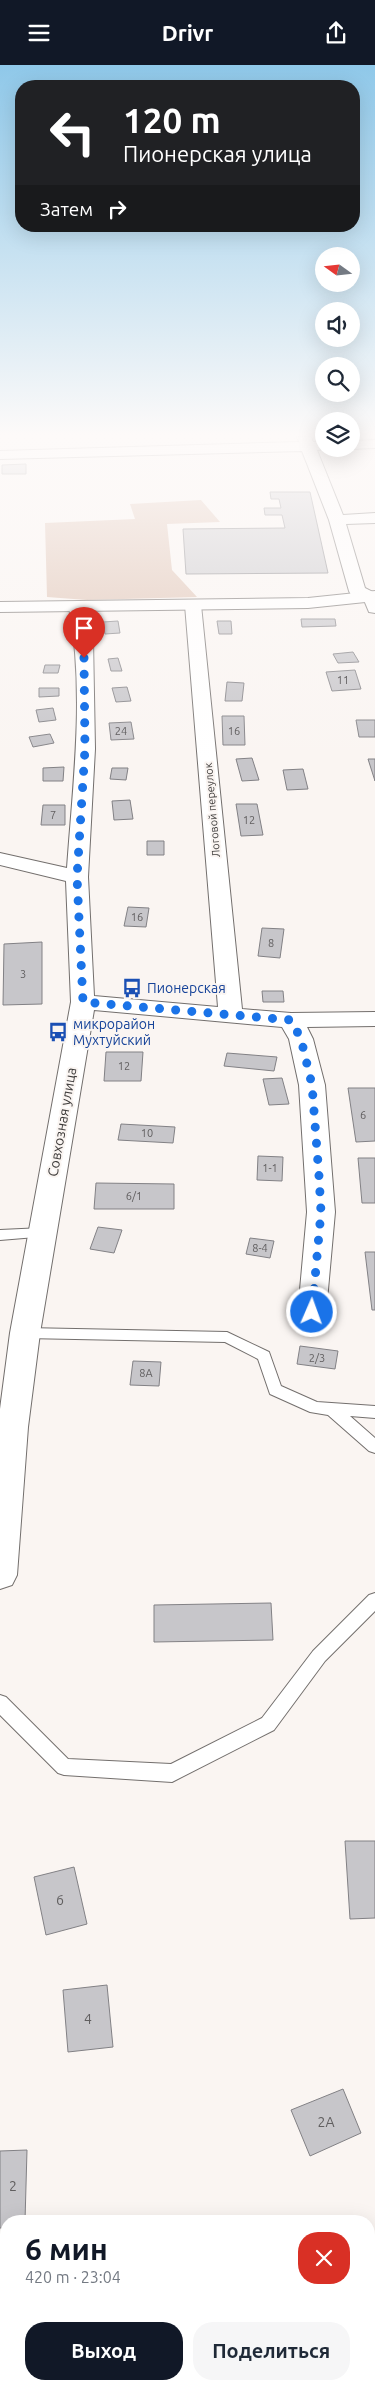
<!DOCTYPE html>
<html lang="ru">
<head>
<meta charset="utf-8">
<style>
  :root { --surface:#fff; --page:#f6f6f7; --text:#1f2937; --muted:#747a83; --accent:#111827 }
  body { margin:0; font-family:Ubuntu,sans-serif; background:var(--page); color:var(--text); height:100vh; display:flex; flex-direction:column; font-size:19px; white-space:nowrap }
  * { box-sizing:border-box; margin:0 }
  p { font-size:16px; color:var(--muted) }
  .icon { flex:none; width:28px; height:28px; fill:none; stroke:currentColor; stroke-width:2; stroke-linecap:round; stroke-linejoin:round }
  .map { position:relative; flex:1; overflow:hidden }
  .sheet { position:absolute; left:0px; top:2150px; width:375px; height:175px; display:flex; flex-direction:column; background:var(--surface); border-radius:20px 20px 0 0; box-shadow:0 5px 20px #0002 }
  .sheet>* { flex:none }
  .top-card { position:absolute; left:15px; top:15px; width:345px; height:152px; border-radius:20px; box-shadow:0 5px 20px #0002; background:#202124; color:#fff; overflow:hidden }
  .needle { width:32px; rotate:285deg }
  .controls { position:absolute; left:315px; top:182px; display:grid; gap:10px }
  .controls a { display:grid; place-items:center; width:45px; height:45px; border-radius:50%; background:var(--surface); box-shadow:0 5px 20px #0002; font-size:25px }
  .pin { position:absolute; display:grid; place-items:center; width:42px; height:42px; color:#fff; margin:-51px -21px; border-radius:50% 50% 50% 0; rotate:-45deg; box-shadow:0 0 5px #0007 }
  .pin .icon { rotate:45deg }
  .me { position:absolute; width:55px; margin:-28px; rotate:2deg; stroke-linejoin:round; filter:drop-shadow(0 0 4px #0008) }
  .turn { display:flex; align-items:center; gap:18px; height:105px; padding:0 25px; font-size:22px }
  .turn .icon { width:65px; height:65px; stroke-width:2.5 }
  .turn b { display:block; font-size:35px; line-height:42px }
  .then { display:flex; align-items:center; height:48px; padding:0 25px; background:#0003; gap:10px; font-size:19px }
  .round { display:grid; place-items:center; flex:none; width:52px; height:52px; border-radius:20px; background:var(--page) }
  .headline { display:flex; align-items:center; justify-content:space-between; height:85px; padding:0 25px }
  h1 { font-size:30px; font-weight:700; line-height:38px; color:var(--accent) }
  .primary-button { display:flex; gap:10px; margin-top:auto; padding:10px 25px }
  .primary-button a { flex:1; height:58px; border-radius:20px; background:var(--accent); color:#fff; font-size:20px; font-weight:700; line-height:58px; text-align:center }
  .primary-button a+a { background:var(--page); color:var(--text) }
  header { display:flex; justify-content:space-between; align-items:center; height:65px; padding:0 25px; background:var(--accent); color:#fff; font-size:22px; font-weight:700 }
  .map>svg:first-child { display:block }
  .green { fill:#ddc0b0 }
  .building { fill:#c7c6ca; stroke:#828185 }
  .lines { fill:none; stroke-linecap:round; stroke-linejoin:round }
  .lane-casing { stroke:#736f6d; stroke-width:2 }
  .street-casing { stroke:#736f6d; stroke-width:2 }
  .secondary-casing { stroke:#736f6d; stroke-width:2 }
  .lane { fill:#fff; fill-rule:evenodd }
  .street { fill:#fff; fill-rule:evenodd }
  .secondary { fill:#fff; fill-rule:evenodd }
  .route { stroke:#1a73e8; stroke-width:9; stroke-dasharray:0 16.2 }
  .labels { text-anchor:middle; stroke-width:4; stroke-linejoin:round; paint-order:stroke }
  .number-label { font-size:11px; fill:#605e5f }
  .far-street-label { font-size:11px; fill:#3e3c3b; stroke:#faf5f2 }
  .transit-label { font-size:14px; fill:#164399; stroke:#faf5f2; text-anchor:start }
  .street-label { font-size:14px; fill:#3e3c3b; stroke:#faf5f2 }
  .near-number-label { font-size:14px; fill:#605e5f }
</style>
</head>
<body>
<header><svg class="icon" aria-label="menu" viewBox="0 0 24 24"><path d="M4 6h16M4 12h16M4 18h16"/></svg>Drivr<svg class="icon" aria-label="share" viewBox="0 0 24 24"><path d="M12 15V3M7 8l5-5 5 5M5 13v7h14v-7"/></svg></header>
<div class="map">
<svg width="375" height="2325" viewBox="0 0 375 2325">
  <rect width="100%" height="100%" fill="#faf5f2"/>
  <!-- green -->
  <path class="green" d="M201,435L220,457L167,459L172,505L197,532L87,535L47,532L45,458L135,454L130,439Z"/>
  <!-- building -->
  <path class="building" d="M26,399V409H2V400Z
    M270,427H310L328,508L186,509L183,464L285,463L282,450H265L264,443H281L279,434H271Z
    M301,554H335L336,561L302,562Z
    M118,556L120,568L105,569L103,557Z
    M217,556H231L232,569H219Z
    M353,587L359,597L338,598L333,589Z
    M118,593L122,606H111L108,594Z
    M45,600H60L58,608H43Z
    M355,605L361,624L332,626L326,607Z
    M227,617L244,618L242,636H225Z
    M127,622L131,636L116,637L112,623Z
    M39,623H59V631L39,632Z
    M53,643L56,655L39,657L36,645Z
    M222,651H244L245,680H223Z
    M356,655H375V672H359Z
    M131,657L134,674L111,675L109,658Z
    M50,669L54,678L33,682L29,672Z
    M252,693L259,715L242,716L236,694Z
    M368,694H375V716Z
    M64,702L63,716H43V703Z
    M112,703H128L126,715L110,714Z
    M303,704L308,724L287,725L283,705Z
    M130,735L133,754L114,755L112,736Z
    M236,739H257L263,770L241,771Z
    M43,740H65V760H41Z
    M147,776H164V790H147Z
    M128,842L149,843L146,862L124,861Z
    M262,863L284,864L280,893L258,891Z
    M42,877V939L3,940L4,879Z
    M262,926H283L284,937H263Z
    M106,987H143L141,1016H104Z
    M227,988L277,992L274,1006L224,1001Z
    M282,1013L289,1039L269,1040L263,1014Z
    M348,1023H375V1076L356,1077Z
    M121,1059L175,1062L173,1078L118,1075Z
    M258,1091L283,1092L282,1116L257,1115Z
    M358,1093H375V1138H362Z
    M96,1118L174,1119V1144H94Z
    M98,1162L122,1165L114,1188L90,1184Z
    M250,1173L274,1176L270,1193L246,1189Z
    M365,1187H375V1245H372Z
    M300,1281L338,1286L335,1304L297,1299Z
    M133,1296L161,1297L159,1321L130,1320Z
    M271,1538L273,1575L154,1577V1540Z
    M345,1776H375V1853L350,1854Z
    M74,1802L87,1859L46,1870L34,1812Z
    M107,1920L113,1982L68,1987L63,1925Z
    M343,2024L361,2068L310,2091L291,2045Z
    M27,2085L25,2156H6V2163H0V2086Z"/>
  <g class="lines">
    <defs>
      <path id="lane" d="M43,1163L50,1168L48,1171L0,1175V1165Z
        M25,1263L227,1267L269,1287L281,1321L317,1337L375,1341V1353L350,1351L375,1373V1388L369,1386L328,1350L310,1347L270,1329L258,1294L225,1277L25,1273L20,1272L18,1268L20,1264Z
        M375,1528V1546L325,1596L274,1665L172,1717L64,1710L58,1708L0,1650V1630L6,1632L68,1694L171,1699L262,1653L313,1586L369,1530Z"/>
      <path id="street" d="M297,372H311L313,377H324V384H329L317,385L343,450L375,448V458L346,459L365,523L375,528V548L369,547L364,535L351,530L349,526L329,455L302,386L0,394V386L299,377Z
        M375,375V383L351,384H349H351V376Z
        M193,535L199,536L201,540L242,944L291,948L375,947V961L307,962L313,974L325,1020L335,1147L326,1247L322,1254L312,1258L302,1254L298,1247L307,1147L299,1020L289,974L282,962L94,945L40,1268L28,1362L17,1510L12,1520L0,1524V1344L10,1268L71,937L66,816L0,800V788L67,803C73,717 85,627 69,542L72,538H84L93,574L95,684L88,812L94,931L218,942L185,540L187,536Z"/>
      <path id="secondary" d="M375,526V536L308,543L0,547V537L308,533Z"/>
    </defs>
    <!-- lane casing -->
    <use href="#lane" class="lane-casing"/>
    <!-- street casing -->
    <use href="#street" class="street-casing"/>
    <!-- secondary casing -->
    <use href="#secondary" class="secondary-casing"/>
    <!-- lane -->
    <use href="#lane" class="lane"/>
    <!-- street -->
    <use href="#street" class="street"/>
    <!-- secondary -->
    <use href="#secondary" class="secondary"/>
  </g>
  <!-- sky -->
  <linearGradient id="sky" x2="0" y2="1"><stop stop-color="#8fc8e9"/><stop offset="0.53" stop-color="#fdfaf9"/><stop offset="1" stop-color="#fdfaf9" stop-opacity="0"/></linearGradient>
  <rect width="375" height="698" fill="url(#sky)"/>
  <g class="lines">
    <!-- route -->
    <path class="route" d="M84,593L85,684L77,812L83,937L291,955L301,974L312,1020L319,1111L321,1147L312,1247"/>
  </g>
  <!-- icons -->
  <defs>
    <symbol id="bus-bare" viewBox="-9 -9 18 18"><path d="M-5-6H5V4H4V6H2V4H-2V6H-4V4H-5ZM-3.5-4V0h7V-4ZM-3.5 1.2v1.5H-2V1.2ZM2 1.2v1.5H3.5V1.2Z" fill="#1a4fb4" stroke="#faf5f2" stroke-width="2.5" paint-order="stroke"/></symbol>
  </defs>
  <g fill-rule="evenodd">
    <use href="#bus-bare" x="118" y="909" width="28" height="28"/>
    <use href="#bus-bare" x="44" y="953" width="28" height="28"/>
  </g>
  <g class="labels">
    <!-- number labels -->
    <g class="number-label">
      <text x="343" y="619">11</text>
      <text x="121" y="670">24</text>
      <text x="234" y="670">16</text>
      <text x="53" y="754">7</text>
      <text x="249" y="759">12</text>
      <text x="137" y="856">16</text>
      <text x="271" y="882">8</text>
      <text x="23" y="913">3</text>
      <text x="124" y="1005">12</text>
      <text x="363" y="1054">6</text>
      <text x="147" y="1072">10</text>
      <text x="270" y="1107">1-1</text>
      <text x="134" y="1135">6/1</text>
      <text x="260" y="1187">8-4</text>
      <text x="317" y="1297">2/3</text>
      <text x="146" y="1312">8А</text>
    </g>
    <!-- far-street labels -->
    <g class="far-street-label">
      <text transform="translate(212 745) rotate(-95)" y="4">Логовой переулок</text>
    </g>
    <!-- transit labels -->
    <g class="transit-label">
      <text x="147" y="928">Пионерская</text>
      <text x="73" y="964">микрорайон<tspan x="73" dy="16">Мухтуйский</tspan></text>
    </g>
    <!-- street labels -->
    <g class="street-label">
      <text transform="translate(62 1057) rotate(-80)" y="5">Совхозная улица</text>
    </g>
    <!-- near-number labels -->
    <g class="near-number-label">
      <text x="60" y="1840">6</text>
      <text x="88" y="1959">4</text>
      <text x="326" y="2062">2А</text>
      <text x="13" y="2126">2</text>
    </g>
  </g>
</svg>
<div class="controls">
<a><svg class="needle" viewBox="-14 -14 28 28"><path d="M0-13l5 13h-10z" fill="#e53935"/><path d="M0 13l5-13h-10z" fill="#747a83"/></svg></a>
<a><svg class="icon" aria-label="sound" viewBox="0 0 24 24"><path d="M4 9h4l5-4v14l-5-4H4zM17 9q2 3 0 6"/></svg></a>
<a><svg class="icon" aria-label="search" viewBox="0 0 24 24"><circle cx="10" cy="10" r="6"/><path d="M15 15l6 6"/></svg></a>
<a><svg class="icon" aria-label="layers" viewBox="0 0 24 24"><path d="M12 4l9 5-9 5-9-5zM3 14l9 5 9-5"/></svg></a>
</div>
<div class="pin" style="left:84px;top:593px;background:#d93025"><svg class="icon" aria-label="arrive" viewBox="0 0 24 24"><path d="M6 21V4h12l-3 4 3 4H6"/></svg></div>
<svg class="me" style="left:312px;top:1247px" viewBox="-20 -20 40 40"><circle r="17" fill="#1a73e8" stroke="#fff" stroke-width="3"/><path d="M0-11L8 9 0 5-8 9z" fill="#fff"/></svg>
<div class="top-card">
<div class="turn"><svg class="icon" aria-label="left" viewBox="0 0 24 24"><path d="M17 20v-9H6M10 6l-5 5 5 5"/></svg><div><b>120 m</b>Пионерская улица</div></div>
<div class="then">Затем<svg class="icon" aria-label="right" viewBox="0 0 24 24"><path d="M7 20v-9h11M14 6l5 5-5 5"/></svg></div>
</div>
<section class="sheet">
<div class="headline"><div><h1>6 мин</h1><p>420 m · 23:04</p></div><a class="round" style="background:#d93025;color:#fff"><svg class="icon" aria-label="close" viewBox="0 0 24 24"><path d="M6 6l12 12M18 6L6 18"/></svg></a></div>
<div class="primary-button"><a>Выход</a><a>Поделиться</a></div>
</section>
</div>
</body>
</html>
